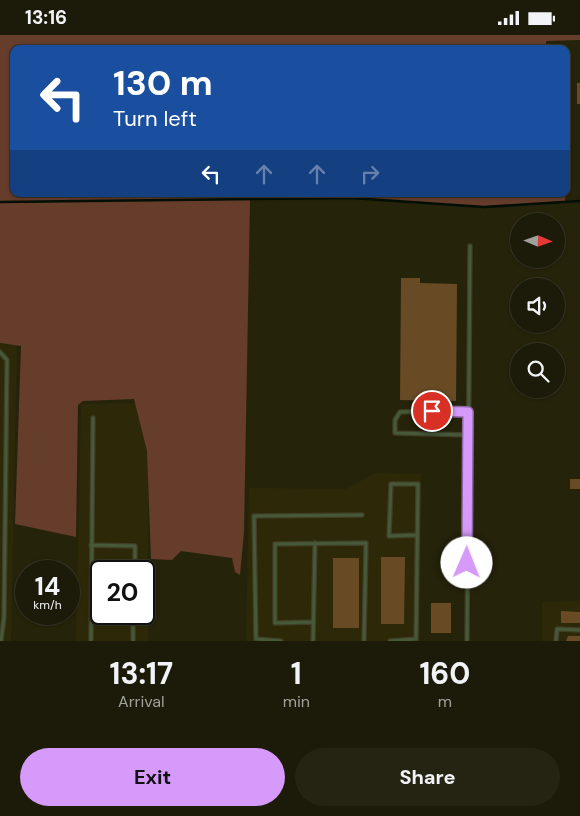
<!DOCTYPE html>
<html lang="en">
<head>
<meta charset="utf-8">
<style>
  :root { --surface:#1c1a08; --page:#252312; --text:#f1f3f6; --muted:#a0a19c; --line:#3a3829; --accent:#d69bfa }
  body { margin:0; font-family:"DM Sans",sans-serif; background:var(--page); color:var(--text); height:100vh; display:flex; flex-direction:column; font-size:19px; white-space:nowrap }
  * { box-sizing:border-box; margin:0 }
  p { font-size:16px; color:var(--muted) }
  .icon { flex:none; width:28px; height:28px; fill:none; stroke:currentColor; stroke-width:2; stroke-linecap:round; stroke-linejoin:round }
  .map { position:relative; height:606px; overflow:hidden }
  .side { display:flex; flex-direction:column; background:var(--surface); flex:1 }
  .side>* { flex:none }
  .hud { position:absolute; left:10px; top:10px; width:560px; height:152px; border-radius:10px; box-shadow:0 1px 4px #0004,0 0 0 1px var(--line); background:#1a4fa0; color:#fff; overflow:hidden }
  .needle { width:32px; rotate:92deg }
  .fabs { position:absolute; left:510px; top:178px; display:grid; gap:10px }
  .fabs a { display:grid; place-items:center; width:55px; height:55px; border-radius:50%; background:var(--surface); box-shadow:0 1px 4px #0004,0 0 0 1px var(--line); font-size:25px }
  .speed { position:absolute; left:15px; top:525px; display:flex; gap:10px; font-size:25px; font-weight:700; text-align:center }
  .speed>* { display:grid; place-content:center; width:65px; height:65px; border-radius:50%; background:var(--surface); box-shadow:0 1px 4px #0004,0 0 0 1px var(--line); line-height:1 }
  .speed small { font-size:12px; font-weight:400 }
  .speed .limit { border:2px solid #111; border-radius:8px; background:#fff; color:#111 }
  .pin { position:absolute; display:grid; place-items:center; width:42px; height:42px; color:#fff; margin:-21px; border:2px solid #fff; border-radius:50%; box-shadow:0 1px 5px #0007 }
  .me { position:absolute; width:55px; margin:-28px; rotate:1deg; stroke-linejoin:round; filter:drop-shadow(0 0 4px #0008) }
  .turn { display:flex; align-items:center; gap:18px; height:105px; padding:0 20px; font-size:22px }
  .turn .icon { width:65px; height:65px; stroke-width:2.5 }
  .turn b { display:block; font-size:35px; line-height:42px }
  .lanes { display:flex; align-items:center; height:48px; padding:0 20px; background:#0003; justify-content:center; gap:25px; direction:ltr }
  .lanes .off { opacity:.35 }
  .eta { display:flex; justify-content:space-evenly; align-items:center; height:85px; text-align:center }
  .eta b { font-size:30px; font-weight:700; line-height:35px }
  .cta { display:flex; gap:10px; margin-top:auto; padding:10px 20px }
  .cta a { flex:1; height:58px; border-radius:30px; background:var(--accent); color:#111; font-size:20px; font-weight:700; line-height:58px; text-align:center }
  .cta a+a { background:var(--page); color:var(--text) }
  .status { display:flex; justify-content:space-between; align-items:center; height:35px; padding:0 25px; background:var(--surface); direction:ltr }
  .status svg { height:14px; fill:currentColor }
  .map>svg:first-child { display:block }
  .built { fill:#2d2908; fill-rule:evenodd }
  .forest { fill:#663c2b }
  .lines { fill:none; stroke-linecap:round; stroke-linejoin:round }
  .stream { stroke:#000f06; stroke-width:2.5 }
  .building { fill:#684b25 }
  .service-casing { stroke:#403e27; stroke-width:5.5 }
  .service { stroke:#465939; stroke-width:3 }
  .route-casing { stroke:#8b65a2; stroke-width:12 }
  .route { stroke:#d69bfa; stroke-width:9 }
</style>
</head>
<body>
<div class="status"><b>13:16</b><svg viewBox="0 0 49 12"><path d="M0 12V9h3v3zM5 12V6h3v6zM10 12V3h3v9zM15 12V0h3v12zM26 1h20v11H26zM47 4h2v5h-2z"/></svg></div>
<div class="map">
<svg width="580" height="606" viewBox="0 0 580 606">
  <rect width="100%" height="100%" fill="#26230b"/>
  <!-- built -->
  <path class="built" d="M0,309L17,310L11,606H0Z
    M148,368V606H76L81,369ZM101,536H144V579H101Z
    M375,438L421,439L420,606H246L249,453L346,454Z
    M580,566V606H542V567Z"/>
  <!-- forest -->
  <path class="forest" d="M0,0H580V5L546,6V14H14V159H565V167L484,172L352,163L250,165L244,497L240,540L235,537L232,523L181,516L172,525L151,524L147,416L134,364L83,366L78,370L76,502L15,489L21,311L0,308Z"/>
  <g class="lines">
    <!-- stream -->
    <path class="stream" d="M0,167L352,163L484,172L580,166"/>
  </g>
  <!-- building -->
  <path class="building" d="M577,48H580V69H577Z
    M401,243H420V248L457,249L456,366L400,365Z
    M570,444H580V454H570Z
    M381,522H405L404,589H381Z
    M333,523H359V593H333Z
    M431,568H451V598H431Z
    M561,576L580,577V588H561Z
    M568,601H580V606H566Z"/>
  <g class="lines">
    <defs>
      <path id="service" d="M0,317L7,325L4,582L1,606
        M423,376L400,377L395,385V398L468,400
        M432,376L469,377
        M91,510L135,511V536
        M313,587L275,588V509L366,508L364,606
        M91,606L93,383
        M133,606V579
        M281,606L256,604L254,481L362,480
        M313,606L315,508
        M390,606L416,604L418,449H391L389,501L417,500
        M467,606L470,211
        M556,606L557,594L580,595"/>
    </defs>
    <!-- service casing -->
    <use href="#service" class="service-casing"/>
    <!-- service -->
    <use href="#service" class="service"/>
  </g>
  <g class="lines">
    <defs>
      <path id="route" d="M432,376L468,377L467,528"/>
    </defs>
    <!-- route casing -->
    <use href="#route" class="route-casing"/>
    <!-- route -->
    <use href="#route" class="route"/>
  </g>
</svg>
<div class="fabs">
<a><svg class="needle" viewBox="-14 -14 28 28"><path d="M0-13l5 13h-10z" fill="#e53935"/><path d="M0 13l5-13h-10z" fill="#a0a19c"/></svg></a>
<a><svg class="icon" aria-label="sound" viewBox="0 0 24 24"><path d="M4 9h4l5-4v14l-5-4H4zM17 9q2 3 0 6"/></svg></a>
<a><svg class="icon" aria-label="search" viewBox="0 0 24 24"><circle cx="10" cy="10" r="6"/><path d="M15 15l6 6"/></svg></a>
</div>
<div class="speed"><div>14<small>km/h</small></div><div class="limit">20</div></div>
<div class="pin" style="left:432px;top:376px;background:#d93025"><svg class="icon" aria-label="arrive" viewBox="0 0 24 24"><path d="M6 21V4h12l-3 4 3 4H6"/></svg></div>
<svg class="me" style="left:467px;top:528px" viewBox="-20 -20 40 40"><circle r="19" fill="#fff"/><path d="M0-13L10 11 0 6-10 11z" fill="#d69bfa"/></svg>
<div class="hud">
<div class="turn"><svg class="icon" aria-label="left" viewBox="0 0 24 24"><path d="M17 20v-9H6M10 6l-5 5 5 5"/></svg><div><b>130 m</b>Turn left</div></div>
<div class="lanes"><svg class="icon" aria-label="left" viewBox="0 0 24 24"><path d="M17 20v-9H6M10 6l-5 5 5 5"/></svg><svg class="icon off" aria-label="ahead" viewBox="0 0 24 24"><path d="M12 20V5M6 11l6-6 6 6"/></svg><svg class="icon off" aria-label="ahead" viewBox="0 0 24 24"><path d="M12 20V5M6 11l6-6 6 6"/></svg><svg class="icon off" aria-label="right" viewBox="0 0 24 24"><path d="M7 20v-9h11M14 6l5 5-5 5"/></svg></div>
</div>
</div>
<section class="side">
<div class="eta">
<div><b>13:17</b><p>Arrival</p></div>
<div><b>1</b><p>min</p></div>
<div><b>160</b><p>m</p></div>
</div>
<div class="cta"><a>Exit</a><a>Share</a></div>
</section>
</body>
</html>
